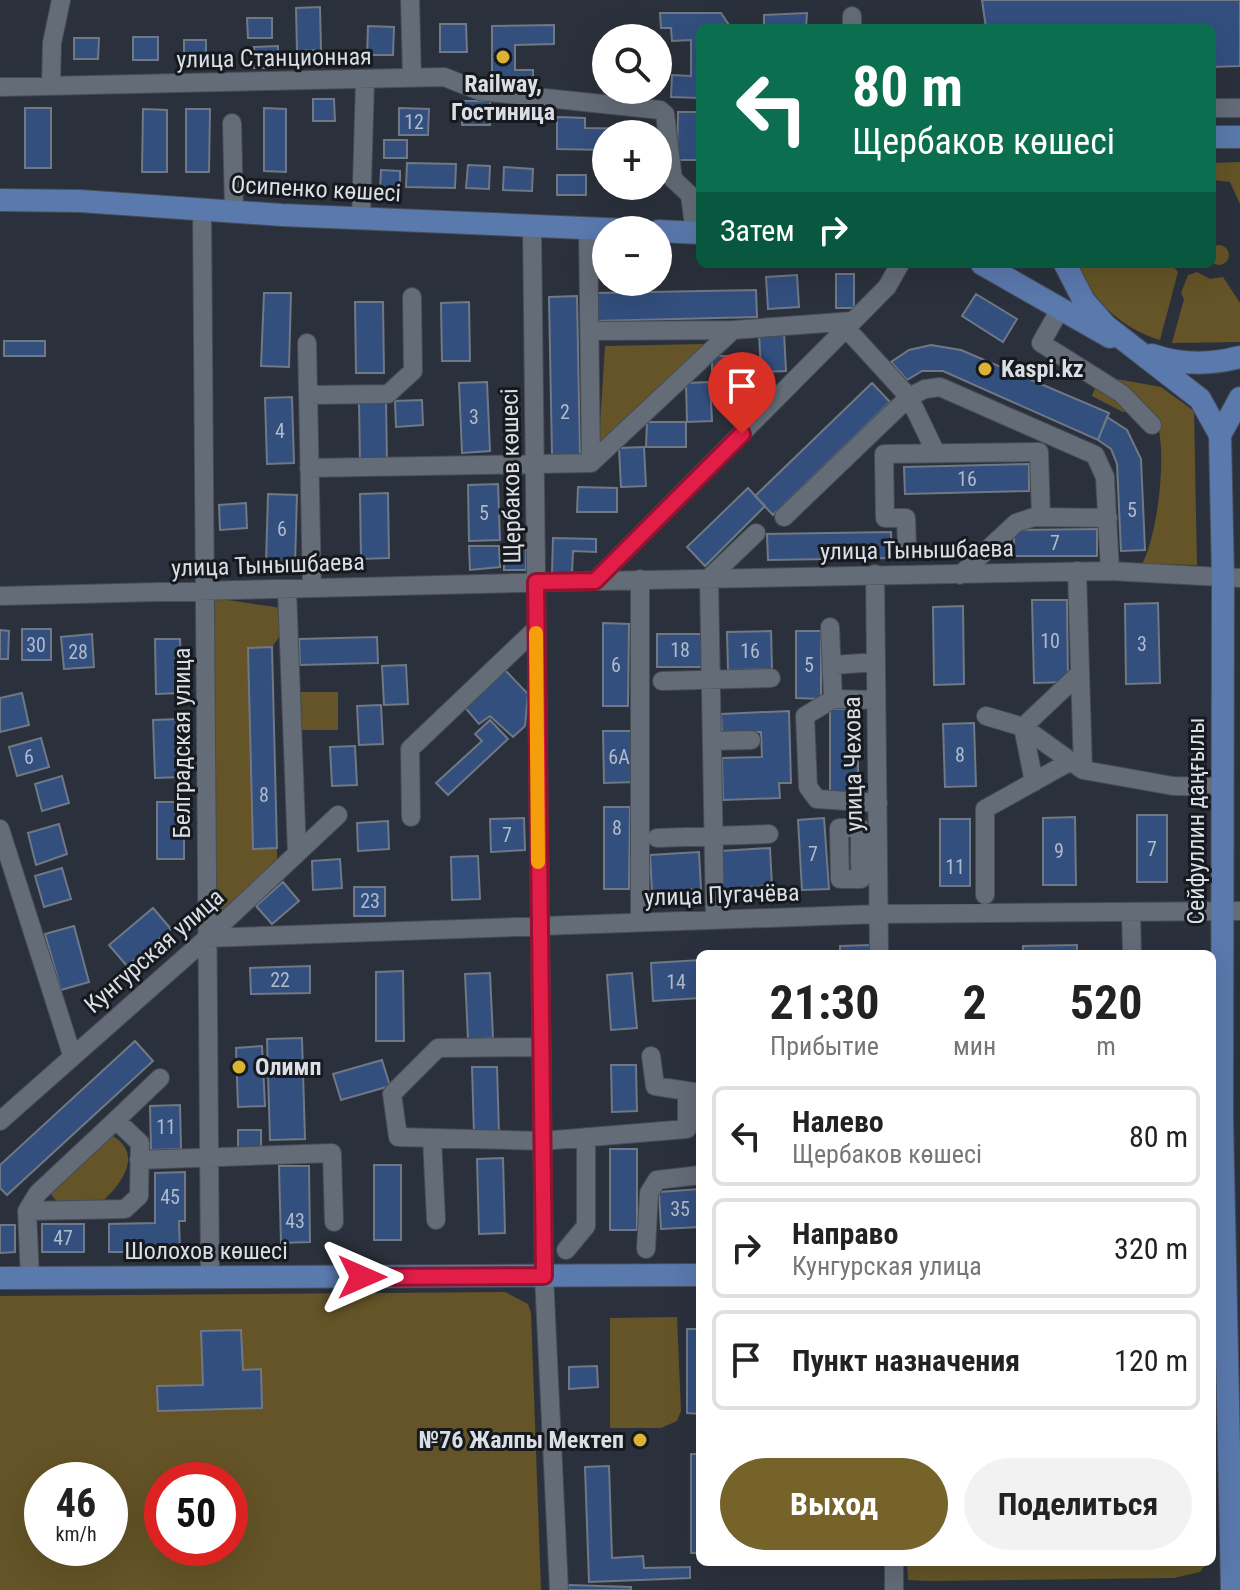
<!DOCTYPE html>
<html lang="ru">
<head>
<meta charset="utf-8">
<style>
  :root { --surface:#fff; --page:#f2f2f2; --text:#222; --muted:#767676; --line:#e0e0e0; --accent:#75632a }
  body { margin:0; font-family:"Roboto Condensed",sans-serif; background:var(--page); color:var(--text); height:100vh; display:flex; flex-direction:column; font-size:30px; white-space:nowrap }
  * { box-sizing:border-box; margin:0 }
  p { font-size:26px; color:var(--muted) }
  .icon { flex:none; width:44px; height:44px; fill:none; stroke:currentColor; stroke-width:2; stroke-linecap:round; stroke-linejoin:round }
  .map { position:relative; flex:1; overflow:hidden }
  .side { position:absolute; left:696px; top:950px; width:520px; height:616px; display:flex; flex-direction:column; background:var(--surface); border-radius:12px; box-shadow:0 8px 32px #0002 }
  .side>* { flex:none }
  .top-card { position:absolute; left:696px; top:24px; width:520px; height:244px; border-radius:12px; box-shadow:0 8px 32px #0002; background:#0b6e4f; color:#fff; overflow:hidden }
  .fabs { position:absolute; left:592px; top:24px; display:grid; gap:16px }
  .fabs a { display:grid; place-items:center; width:80px; height:80px; border-radius:50%; background:var(--surface); box-shadow:0 8px 32px #0002; font-size:40px }
  .speed { position:absolute; left:24px; top:1462px; display:flex; gap:16px; font-size:40px; font-weight:700; text-align:center }
  .speed>* { display:grid; place-content:center; width:104px; height:104px; border-radius:50%; background:var(--surface); box-shadow:0 8px 32px #0002; line-height:1 }
  .speed small { font-size:20px; font-weight:400 }
  .speed .limit { border:12px solid #d22; background:#fff; color:#111 }
  .pin { position:absolute; display:grid; place-items:center; width:68px; height:68px; color:#fff; margin:-82px -34px; border-radius:50% 50% 50% 0; rotate:-45deg; box-shadow:0 0 8px #0007 }
  .pin .icon { rotate:45deg }
  .me { position:absolute; width:88px; margin:-44px; rotate:90deg; stroke-linejoin:round; filter:drop-shadow(0 0 6px #0008) }
  .turn { display:flex; align-items:center; gap:28px; height:168px; padding:0 24px; font-size:36px }
  .turn .icon { width:104px; height:104px; stroke-width:2.5 }
  .turn b { display:block; font-size:56px; line-height:68px }
  .then { display:flex; align-items:center; height:76px; padding:0 24px; background:#0003; gap:16px; font-size:30px }
  .eta { display:flex; justify-content:space-evenly; align-items:center; height:136px; text-align:center }
  .eta b { font-size:48px; font-weight:700; line-height:56px }
  .action { display:flex; gap:16px; margin-top:auto; padding:16px 24px }
  .action a { flex:1; height:92px; border-radius:48px; background:var(--accent); color:#fff; font-size:32px; font-weight:700; line-height:92px; text-align:center }
  .action a+a { background:var(--page); color:var(--text) }
  ul { padding:0; list-style:none }
  li { display:flex; align-items:center; gap:24px; height:100px; margin:0 16px 12px; padding:0 8px; border:4px solid var(--line); border-radius:12px }
  li div { flex:1 }
  li b { display:block; font-size:30px }
  li em { font-style:normal }
  .map>svg:first-child { display:block }
  .green { fill:#645427; fill-rule:evenodd }
  .building { fill:#334f7e; stroke:#707885; stroke-width:2 }
  .lines { fill:none; stroke-linecap:round; stroke-linejoin:round }
  .minor-casing { stroke:#474c55; stroke-width:20 }
  .major-casing { stroke:#474c55; stroke-width:24 }
  .minor { stroke:#646c78; stroke-width:18 }
  .major { stroke:#5a79ad; stroke-width:22 }
  .route-casing { stroke:#92132f; stroke-width:20 }
  .route { stroke:#e11d48; stroke-width:14 }
  .slow { stroke:#f59e0b; stroke-width:14 }
  .poi-dot { fill:#dbb233; stroke:#16191e; stroke-width:3 }
  .labels { text-anchor:middle; stroke-width:6; stroke-linejoin:round; paint-order:stroke }
  .number-label { font-size:20px; fill:#b0bacb }
  .street-label { font-size:24px; fill:#dadee5; stroke:#16191e }
  .poi-label { font-size:24px; font-weight:bold; fill:#dadee5; stroke:#16191e; text-anchor:start }
</style>
</head>
<body>
<div class="map">
<svg width="1240" height="1590" viewBox="0 0 1240 1590">
  <rect width="100%" height="100%" fill="#2b313c"/>
  <!-- green -->
  <path class="green" d="M1240,162V204L1230,182L1212,180V163Z
    M1209 255a10 10 0 1 1 20 0a10 10 0 1 1-20 0Z
    M1077,264H1171L1178,272L1160,340C1123,329 1092,301 1077,264Z
    M1197,272L1210,279L1223,277L1240,303V342L1172,343L1184,299L1181,293L1188,275Z
    M704,344L709,352L611,444L599,442L605,346Z
    M1100,376L1161,387L1194,411L1197,565L1142,564C1158,536 1170,440 1153,412H1123L1092,396Z
    M214,598L282,608L287,626L272,647L248,648L253,848H277V860L211,924Z
    M300,692H338V730H300Z
    M113,1136C143,1155 122,1183 103,1201L58,1203L49,1192Z
    M505,1292L528,1304L531,1313L541,1590H0V1296ZM42,1480H110V1548H42ZM162,1480H230V1548H162Z
    M677,1317L681,1411L677,1421L661,1428H610V1318Z
    M907,1562H1207L1200,1572L1174,1578L929,1581L908,1580Z"/>
  <!-- building -->
  <path class="building" d="M982,0H1240V66L1212,67V28H986Z
    M320,7L321,50L297,51L296,8Z
    M660,13H721L731,28H700V98L671,97L672,75L691,76V40L672,41L671,28H661Z
    M807,13L806,28H764V15Z
    M247,18H272V38H248Z
    M440,24H466L467,52H440Z
    M554,25V44L515,45V70H533V85H492V26Z
    M368,26L394,27L393,55H367Z
    M133,37H158V60H133Z
    M74,38H99L98,59H74Z
    M184,40H206V59H184Z
    M278,46V68H254V47Z
    M313,99H334L335,121H313Z
    M463,101H490V125H462Z
    M25,108H51V168H25Z
    M264,108L286,109V172L264,171Z
    M399,108L429,109L428,135H399Z
    M143,109L167,110V172H142Z
    M186,109H210L209,172H186Z
    M678,112H698L697,160H677Z
    M557,117L585,118V128L655,129V134H606V150L557,149Z
    M384,140H407V158H384Z
    M407,163L456,164L455,188L406,187Z
    M468,165L490,166L489,189L466,188Z
    M504,167L533,169L532,191L503,190Z
    M381,170L400,171V192H380Z
    M557,175H586V195H557Z
    M836,274H854V308H836Z
    M797,275L799,307L768,309L766,277Z
    M756,290L757,317L596,321V293Z
    M264,293H291L289,367L261,366Z
    M976,294L1017,319L1003,342L962,316Z
    M577,296L580,455H552L549,297Z
    M355,302H383L384,373H356Z
    M469,302L470,361H442L441,303Z
    M784,332L786,371L761,372L759,333Z
    M4,341H45V356H4Z
    M931,345L961,350L1109,413L1098,440L943,371H922L907,380L891,362L909,350Z
    M712,356H751V380H712Z
    M487,382L490,451L462,453L459,383Z
    M710,382L712,421L687,422L686,383Z
    M872,383L890,402L773,515L755,496Z
    M292,397L294,463L267,464L265,398Z
    M422,400L423,425L396,427L395,401Z
    M359,401H386L387,462H360Z
    M1107,417L1127,430L1141,459L1145,550L1121,551L1117,464L1111,449L1098,440Z
    M647,422H686V447H646Z
    M644,447L646,486L621,487L619,448Z
    M1029,464V491L905,494L904,467Z
    M498,484L500,540L469,541L468,485Z
    M578,487L617,488V512H577Z
    M748,488L765,506L705,566L687,547Z
    M388,493L389,558L361,559L360,494Z
    M268,494L297,495L295,564L266,563Z
    M246,503L247,528L220,530L219,505Z
    M1097,529V556H1014V530Z
    M891,532L892,558L768,560L767,534Z
    M553,538L596,539V552L573,551L572,574L552,573Z
    M504,545H526V570H504Z
    M469,546H499L500,567L470,570Z
    M1032,600H1067L1068,682L1034,683Z
    M1158,603L1160,683L1126,684L1125,604Z
    M963,606L964,684L934,685L933,607Z
    M603,623L629,624L628,706H603Z
    M22,629H51V660H22Z
    M0,630L9,631L8,659H0Z
    M771,631L772,669L728,670L727,632Z
    M796,631H821V699L796,698Z
    M92,634L94,667L64,669L61,637Z
    M657,634H704V667H657Z
    M377,637L378,663L300,665L299,639Z
    M155,639H180L182,693L156,694Z
    M272,647L277,848L253,849L248,648Z
    M406,665L408,704L384,705L382,666Z
    M505,670L528,694L525,726L513,737L490,716L479,724L462,704Z
    M22,693L29,725L0,732V698Z
    M381,705L383,744L359,745L357,706Z
    M830,709H858V792H830Z
    M789,711L791,783H779L780,798L723,800L722,758L762,757L761,732L722,733L721,714Z
    M180,719L183,777L155,778L153,720Z
    M490,720L508,739L448,795L436,783L482,741L475,734Z
    M974,723L976,786L945,787L943,724Z
    M603,731H635V782L604,783Z
    M41,738L49,767L17,776L9,747Z
    M355,746L357,785L332,786L330,747Z
    M62,776L69,803L42,811L35,784Z
    M157,802H184V859H157Z
    M604,807H630L629,889H604Z
    M1137,815H1167V882H1137Z
    M1075,817L1076,885H1043V818Z
    M524,818L525,850L491,852L490,819Z
    M824,818L829,889L802,890L798,820Z
    M940,819H970V886H940Z
    M388,821L389,849L358,851L357,823Z
    M59,824L67,854L36,865L28,833Z
    M770,848L772,886L723,889L721,851Z
    M699,852L701,889L652,892L650,855Z
    M478,856L480,899L452,900L451,857Z
    M340,859L342,888L313,890L312,861Z
    M62,868L71,899L44,907L35,876Z
    M283,882L299,901L272,924L256,906Z
    M354,887H385V916H354Z
    M153,908L171,929L127,966L109,945Z
    M74,926L89,982L61,990L45,934Z
    M870,945V954H840V946Z
    M1077,945V954H1023V946Z
    M700,960V998L653,1001L651,963Z
    M310,966V993L251,994L250,968Z
    M403,971L404,1041H376V972Z
    M490,973L493,1038L468,1040L465,974Z
    M632,973L637,1028L611,1030L607,975Z
    M302,1038L305,1139L270,1140L267,1039Z
    M135,1041L153,1061L7,1195L0,1188V1165Z
    M262,1046L265,1106L238,1107L236,1048Z
    M382,1060L390,1086L341,1100L333,1074Z
    M611,1065H636L637,1111L612,1112Z
    M472,1067H497L499,1134L474,1135Z
    M180,1105L181,1149L151,1150L150,1106Z
    M238,1130H261V1154L238,1155Z
    M610,1149H637V1230H610Z
    M503,1158L505,1233L479,1234L477,1159Z
    M374,1165H401V1240H374Z
    M279,1166H309L310,1242L281,1243Z
    M185,1172V1221H179L180,1252H109V1224L155,1223V1173Z
    M700,1189V1227L661,1229L659,1192Z
    M42,1224H84V1252H42Z
    M0,1225H15V1252L0,1253Z
    M687,1329H700V1414L687,1413Z
    M241,1330L243,1370L261,1369L262,1408L158,1411L157,1386L203,1385L201,1331Z
    M597,1366L598,1387L569,1389V1367Z
    M691,1454H700V1553H691Z
    M609,1466L612,1558L643,1556L644,1568L690,1567V1578L589,1582L585,1467Z
    M568,1585L631,1587V1590H569Z"/>
  <g class="lines">
    <defs>
      <path id="minor" d="M410,0L412,76
        M852,28V16
        M51,84L52,43L61,0
        M0,87L444,77L480,91L660,110L665,114L673,179L690,195L695,233
        M1212,108H1240
        M232,123L234,211
        M202,209L210,1277
        M361,218L365,81
        M532,226L544,1276L559,1590
        M588,228L591,463
        M1059,311L1041,343L1122,394L1152,425
        M846,328L909,397L936,453
        M589,331L733,330L853,321
        M307,343L312,588
        M308,395L388,394L413,371L412,297
        M309,468L591,463L733,330
        M784,517L909,397L925,389L940,387L1095,455L1105,477L1110,571
        M907,548L906,518H885L884,454L1039,452L1041,517
        M1077,571L1083,770
        M875,574L879,954
        M960,575L1016,523L1034,517L1108,518
        M640,579V922
        M595,581L1110,571L1240,578
        M287,590L297,853
        M0,596L595,581L887,287L900,264
        M830,627L833,699L805,716L808,787L817,799L878,803
        M834,665L876,662
        M662,681L771,678
        M833,699L876,700
        M986,716L1023,727L1083,770L1173,786L1222,787
        M712,741L751,740
        M1034,782L1023,727L1080,673
        M411,817L410,749L536,629
        M0,829L72,1055
        M657,838L769,834
        M860,862V828H839L840,879H861L860,862H878
        M985,895V809L1071,761
        M1131,912L1132,954
        M715,919L709,578L756,533
        M207,938L878,914L1240,911
        M541,1047L438,1048L392,1094L398,1137L542,1141L687,1129V1092
        M651,1056L655,1086L700,1093
        M116,1120L140,1143L139,1196L125,1209L27,1211L38,1193Z
        M116,1120L160,1078
        M0,1121L207,938L338,815
        M432,1138L436,1220
        M139,1160L332,1153L334,1222
        M27,1211L30,1278
        M646,1249L649,1193L657,1180L700,1175
        M566,1250L586,1226V1137
        M894,1590V1562"/>
      <path id="major" d="M1212,137H1240
        M0,200L80,201L282,215L629,230
        M658,231L700,233
        M982,264L1110,337
        M1065,264L1084,301L1106,326L1200,399L1220,435L1223,578L1222,1118L1232,1590
        M1152,355C1181,365 1210,365 1240,357
        M1220,435L1240,398
        M0,1278L700,1275"/>
    </defs>
    <!-- minor casing -->
    <use href="#minor" class="minor-casing"/>
    <!-- major casing -->
    <use href="#major" class="major-casing"/>
    <!-- minor -->
    <use href="#minor" class="minor"/>
    <!-- major -->
    <use href="#major" class="major"/>
  </g>
  <g class="lines">
    <defs>
      <path id="route" d="M362,1277L544,1276L536,582L595,581L742,434"/>
    </defs>
    <!-- route casing -->
    <use href="#route" class="route-casing"/>
    <!-- route -->
    <use href="#route" class="route"/>
    <!-- slow -->
    <path class="slow" d="M536,633L538,862"/>
  </g>
  <!-- markers -->
  <g class="poi-dot">
    <circle cx="503" cy="57" r="8"/>
    <circle cx="985" cy="369" r="8"/>
    <circle cx="239" cy="1067" r="8"/>
    <circle cx="640" cy="1440" r="8"/>
  </g>
  <g class="labels">
    <!-- number labels -->
    <g class="number-label">
      <text x="414" y="129">12</text>
      <text x="565" y="419">2</text>
      <text x="474" y="424">3</text>
      <text x="280" y="438">4</text>
      <text x="967" y="486">16</text>
      <text x="1132" y="517">5</text>
      <text x="484" y="520">5</text>
      <text x="282" y="536">6</text>
      <text x="1055" y="550">7</text>
      <text x="1050" y="648">10</text>
      <text x="1142" y="651">3</text>
      <text x="36" y="652">30</text>
      <text x="680" y="657">18</text>
      <text x="750" y="658">16</text>
      <text x="78" y="659">28</text>
      <text x="616" y="672">6</text>
      <text x="809" y="672">5</text>
      <text x="960" y="762">8</text>
      <text x="29" y="764">6</text>
      <text x="619" y="764">6А</text>
      <text x="264" y="802">8</text>
      <text x="617" y="835">8</text>
      <text x="507" y="842">7</text>
      <text x="1152" y="856">7</text>
      <text x="1059" y="858">9</text>
      <text x="813" y="861">7</text>
      <text x="955" y="874">11</text>
      <text x="370" y="908">23</text>
      <text x="280" y="987">22</text>
      <text x="676" y="989">14</text>
      <text x="166" y="1134">11</text>
      <text x="170" y="1204">45</text>
      <text x="680" y="1216">35</text>
      <text x="295" y="1228">43</text>
      <text x="63" y="1245">47</text>
    </g>
    <!-- street labels -->
    <g class="street-label">
      <text transform="translate(274 58) rotate(-1)" y="8">улица Станционная</text>
      <text transform="translate(316 189) rotate(3)" y="8">Осипенко көшесі</text>
      <text transform="translate(511 476) rotate(-91)" y="8">Щербаков көшесі</text>
      <text transform="translate(917 550) rotate(-1)" y="8">улица Тынышбаева</text>
      <text transform="translate(268 565) rotate(-2)" y="8">улица Тынышбаева</text>
      <text transform="translate(182 743) rotate(-90)" y="8">Белградская улица</text>
      <text transform="translate(853 764) rotate(-91)" y="8">улица Чехова</text>
      <text transform="translate(1196 821) rotate(-90)" y="8">Сейфуллин даңғылы</text>
      <text transform="translate(722 895) rotate(-2)" y="8">улица Пугачёва</text>
      <text transform="translate(154 951) rotate(-41)" y="8">Кунгурская улица</text>
      <text x="206" y="1259">Шолохов көшесі</text>
    </g>
    <!-- poi labels -->
    <g class="poi-label">
      <text x="503" y="92" text-anchor="middle">Railway,<tspan x="503" dy="28">Гостиница</tspan></text>
      <text x="1001" y="377">Kaspi.kz</text>
      <text x="255" y="1075">Олимп</text>
      <text x="624" y="1448" text-anchor="end">№76 Жалпы Мектеп</text>
    </g>
  </g>
</svg>
<div class="fabs">
<a><svg class="icon" aria-label="search" viewBox="0 0 24 24"><circle cx="10" cy="10" r="6"/><path d="M15 15l6 6"/></svg></a>
<a>+</a>
<a>−</a>
</div>
<div class="speed"><div>46<small>km/h</small></div><div class="limit">50</div></div>
<div class="pin" style="left:742px;top:434px;background:#d93025"><svg class="icon" aria-label="arrive" viewBox="0 0 24 24"><path d="M6 21V4h12l-3 4 3 4H6"/></svg></div>
<svg class="me" style="left:362px;top:1277px" viewBox="-20 -20 40 40"><path d="M0-17L14 15 0 8-14 15z" fill="#e11d48" stroke="#fff" stroke-width="4"/></svg>
<div class="top-card">
<div class="turn"><svg class="icon" aria-label="left" viewBox="0 0 24 24"><path d="M17 20v-9H6M10 6l-5 5 5 5"/></svg><div><b>80 m</b>Щербаков көшесі</div></div>
<div class="then">Затем<svg class="icon" aria-label="right" viewBox="0 0 24 24"><path d="M7 20v-9h11M14 6l5 5-5 5"/></svg></div>
</div>
<section class="side">
<div class="eta">
<div><b>21:30</b><p>Прибытие</p></div>
<div><b>2</b><p>мин</p></div>
<div><b>520</b><p>m</p></div>
</div>
<ul>
<li><svg class="icon" aria-label="left" viewBox="0 0 24 24"><path d="M17 20v-9H6M10 6l-5 5 5 5"/></svg><div><b>Налево</b><p>Щербаков көшесі</p></div><em>80 m</em></li>
<li><svg class="icon" aria-label="right" viewBox="0 0 24 24"><path d="M7 20v-9h11M14 6l5 5-5 5"/></svg><div><b>Направо</b><p>Кунгурская улица</p></div><em>320 m</em></li>
<li><svg class="icon" aria-label="arrive" viewBox="0 0 24 24"><path d="M6 21V4h12l-3 4 3 4H6"/></svg><div><b>Пункт назначения</b></div><em>120 m</em></li>
</ul>
<div class="action"><a>Выход</a><a>Поделиться</a></div>
</section>
</div>
</body>
</html>
